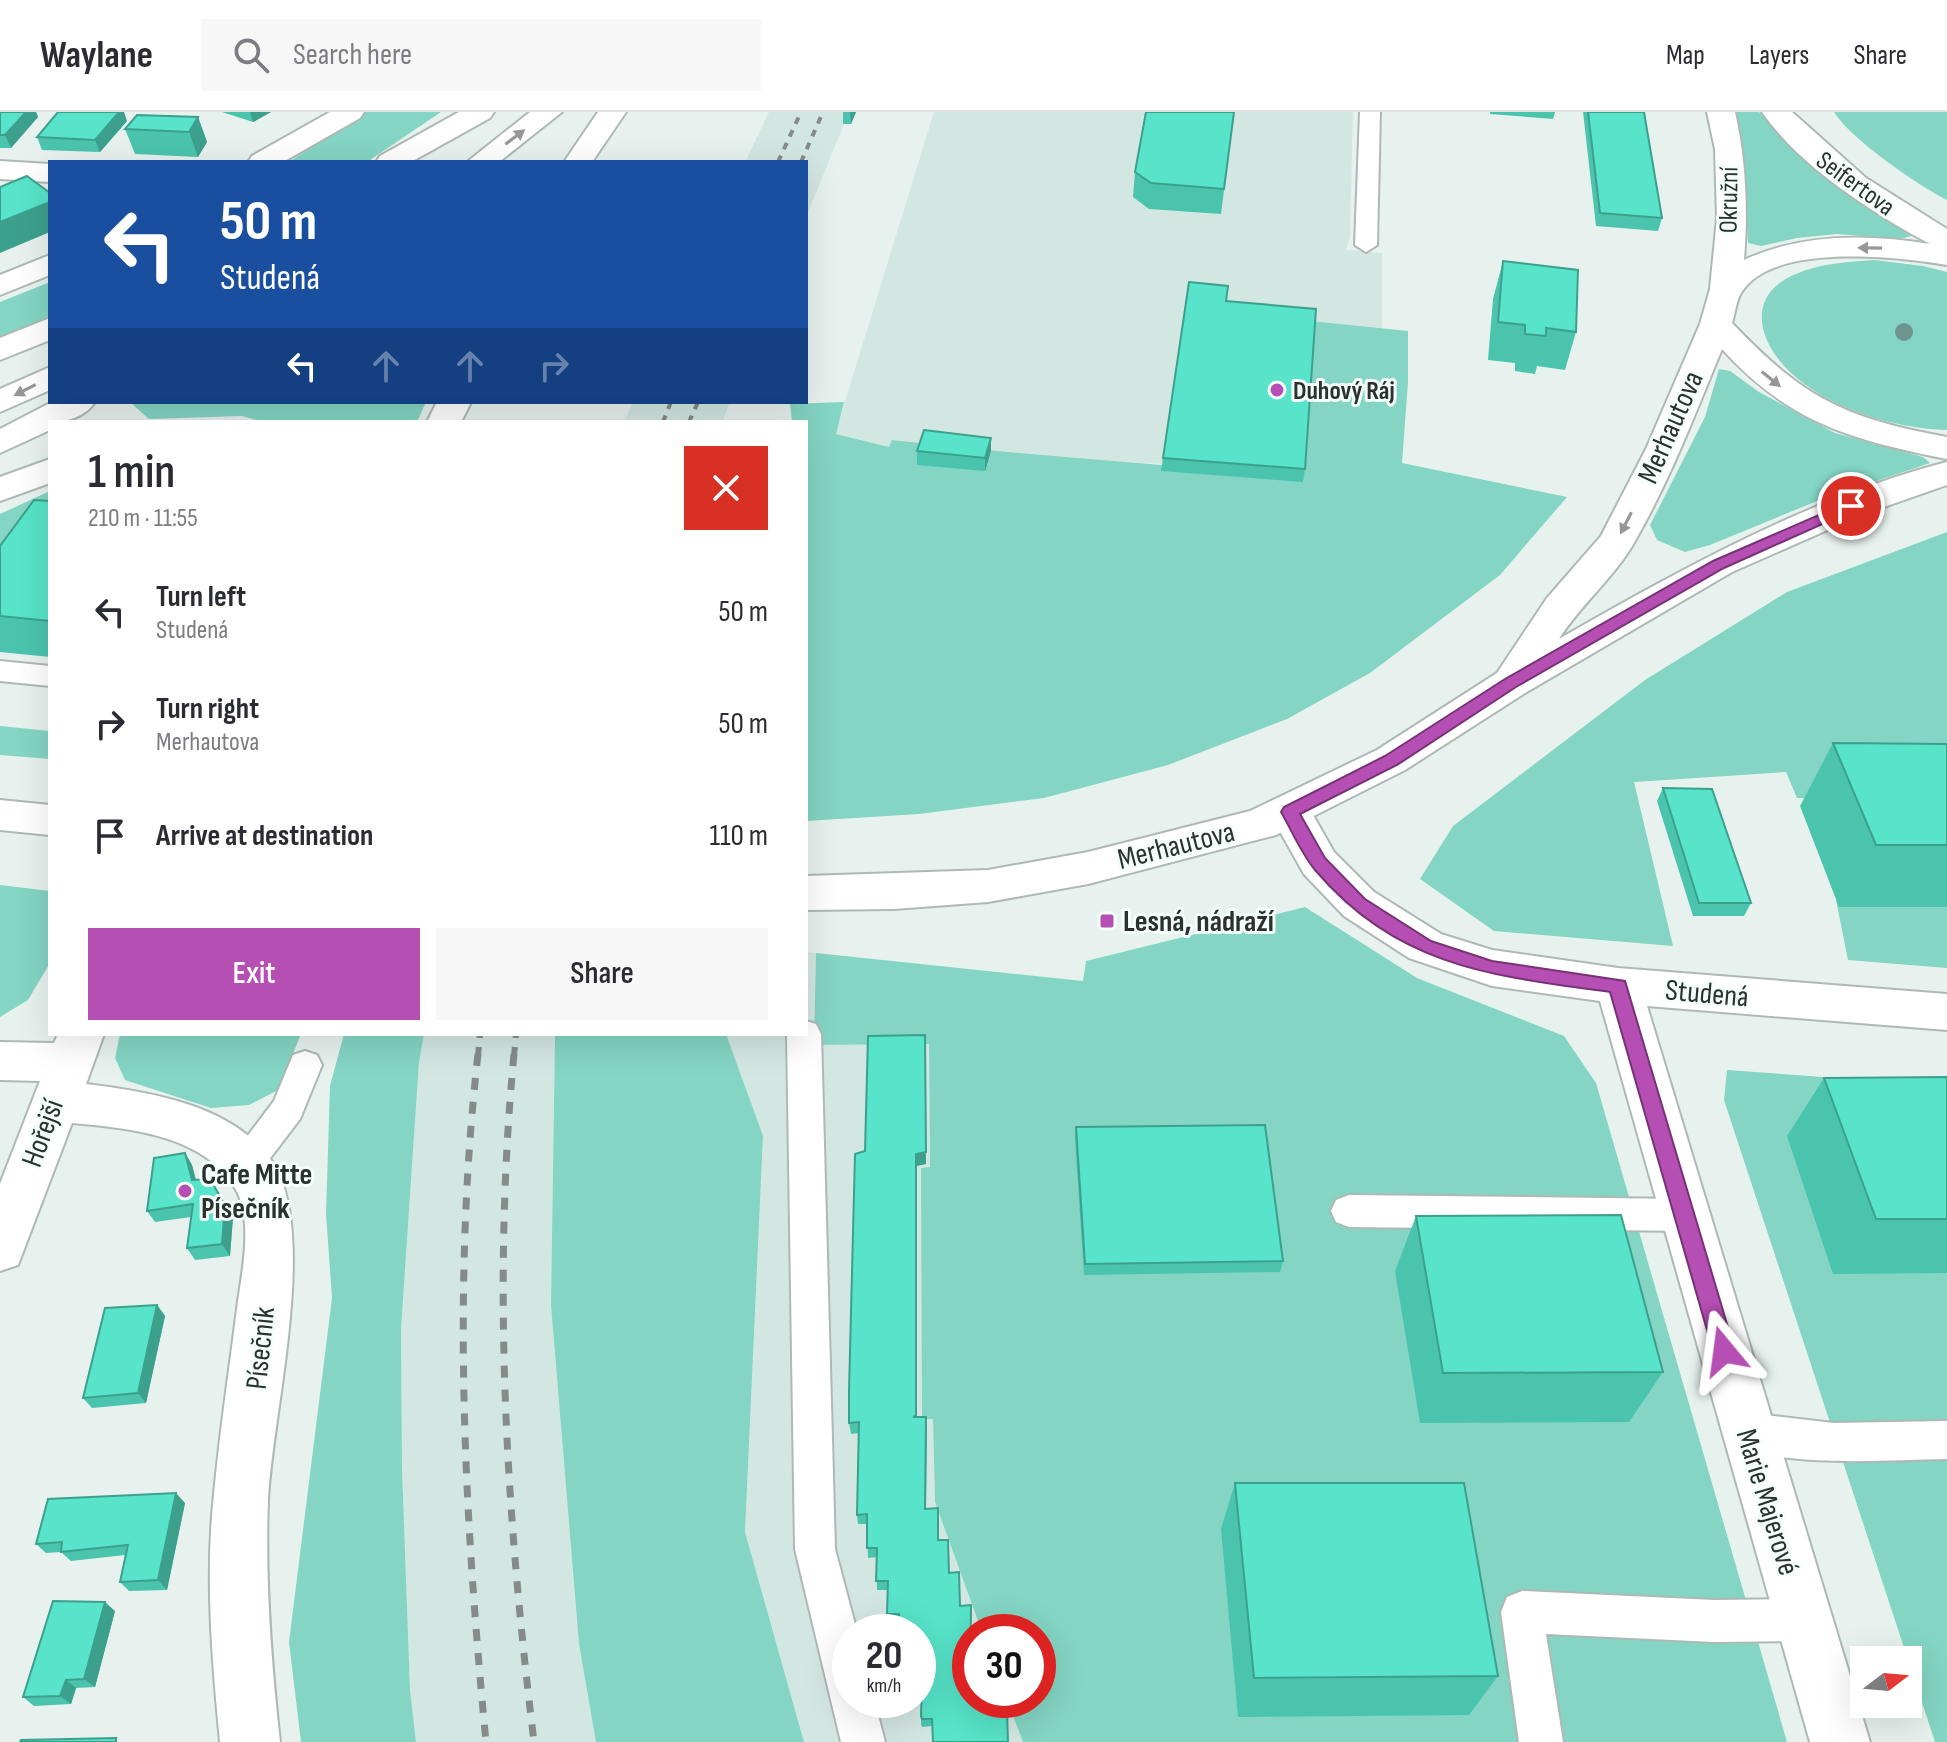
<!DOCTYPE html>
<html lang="en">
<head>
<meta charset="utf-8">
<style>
  :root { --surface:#fff; --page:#f7f7f7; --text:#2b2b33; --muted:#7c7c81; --line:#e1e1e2; --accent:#b64fb3 }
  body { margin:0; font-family:"Sofia Sans Condensed",sans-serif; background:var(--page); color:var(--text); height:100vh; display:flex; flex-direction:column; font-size:30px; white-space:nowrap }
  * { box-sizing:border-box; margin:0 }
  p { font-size:26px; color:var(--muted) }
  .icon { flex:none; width:44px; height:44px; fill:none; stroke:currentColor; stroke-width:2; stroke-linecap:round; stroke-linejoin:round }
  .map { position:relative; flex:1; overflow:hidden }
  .sheet { position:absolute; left:48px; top:308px; width:760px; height:616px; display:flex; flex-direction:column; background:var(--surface); border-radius:0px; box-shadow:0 8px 32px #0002 }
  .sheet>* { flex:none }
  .top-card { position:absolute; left:48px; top:48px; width:760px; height:244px; border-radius:0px; box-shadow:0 8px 32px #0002; background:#1a4fa0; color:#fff; overflow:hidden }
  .needle { width:52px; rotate:74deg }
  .buttons { position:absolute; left:1850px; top:1534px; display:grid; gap:16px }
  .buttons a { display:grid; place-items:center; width:72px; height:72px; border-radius:0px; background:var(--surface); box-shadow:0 8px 32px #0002; font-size:40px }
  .speed { position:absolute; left:832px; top:1502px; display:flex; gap:16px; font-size:40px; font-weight:700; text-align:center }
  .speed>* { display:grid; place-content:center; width:104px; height:104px; border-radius:50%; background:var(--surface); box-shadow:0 8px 32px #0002; line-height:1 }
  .speed small { font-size:20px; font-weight:400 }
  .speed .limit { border:12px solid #d22; background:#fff; color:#111 }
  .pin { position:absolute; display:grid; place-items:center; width:68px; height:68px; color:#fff; margin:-34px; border:4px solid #fff; border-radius:50%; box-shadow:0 2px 8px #0007 }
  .me { position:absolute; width:88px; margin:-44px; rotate:344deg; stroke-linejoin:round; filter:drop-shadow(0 0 6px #0008) }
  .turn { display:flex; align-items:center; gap:28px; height:168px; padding:0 40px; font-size:36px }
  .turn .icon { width:104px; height:104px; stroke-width:2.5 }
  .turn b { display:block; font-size:56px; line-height:68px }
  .lanes { display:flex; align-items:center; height:76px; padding:0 40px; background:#0003; justify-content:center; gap:40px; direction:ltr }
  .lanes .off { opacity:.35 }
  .round { display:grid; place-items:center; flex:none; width:84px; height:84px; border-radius:0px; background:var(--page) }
  .head { display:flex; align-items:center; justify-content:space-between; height:136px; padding:0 40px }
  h1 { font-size:48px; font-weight:600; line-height:60px }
  .action { display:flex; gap:16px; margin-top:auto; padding:16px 40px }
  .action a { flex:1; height:92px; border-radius:0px; background:var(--accent); color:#fff; font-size:32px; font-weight:600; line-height:92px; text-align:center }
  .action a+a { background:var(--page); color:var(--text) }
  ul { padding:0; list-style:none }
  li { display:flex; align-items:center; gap:24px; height:112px; padding:0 40px }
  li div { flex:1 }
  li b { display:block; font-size:30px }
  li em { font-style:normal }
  header { display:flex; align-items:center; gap:48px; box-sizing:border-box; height:112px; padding:0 40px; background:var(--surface); border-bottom:2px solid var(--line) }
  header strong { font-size:38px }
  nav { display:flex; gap:44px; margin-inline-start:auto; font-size:28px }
  .search { width:560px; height:72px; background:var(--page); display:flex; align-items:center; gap:20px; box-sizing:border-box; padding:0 28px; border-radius:0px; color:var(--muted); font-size:30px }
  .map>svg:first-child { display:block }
  .built { fill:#d3e7e2; fill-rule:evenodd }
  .green { fill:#84d5c3 }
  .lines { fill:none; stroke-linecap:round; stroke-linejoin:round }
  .lane-casing { stroke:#aeb9b6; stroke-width:4 }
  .street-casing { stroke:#aeb9b6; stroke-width:4 }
  .secondary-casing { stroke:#aeb9b6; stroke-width:4 }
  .highway-casing { stroke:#aeb9b6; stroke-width:4 }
  .lane { fill:#fff; fill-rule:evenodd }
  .street { fill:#fff; fill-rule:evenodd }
  .secondary { fill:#fff; fill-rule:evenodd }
  .highway { fill:#fff; fill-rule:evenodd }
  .rail-far2 { stroke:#848b89; stroke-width:4; stroke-dasharray:7 7; stroke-linecap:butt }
  .rail-far1 { stroke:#848b89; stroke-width:6; stroke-dasharray:9 9; stroke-linecap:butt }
  .rail { stroke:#848b89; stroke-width:7; stroke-dasharray:12 12; stroke-linecap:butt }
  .tree { fill:#6d958e }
  .wall { fill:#4bc4ae }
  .shaded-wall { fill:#3da08d }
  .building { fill:#57e4ca; stroke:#3da08d; stroke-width:2 }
  .oneway { fill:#969897 }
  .route { fill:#b64fb3; stroke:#763374; stroke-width:2 }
  .poi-dot { fill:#b64fb3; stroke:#f4fffc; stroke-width:3 }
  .labels { text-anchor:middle; stroke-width:6; stroke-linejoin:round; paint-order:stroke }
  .far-street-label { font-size:26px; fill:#2c302f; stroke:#f4fffc }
  .far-poi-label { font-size:26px; font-weight:bold; fill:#2c302f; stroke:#f4fffc; text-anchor:start }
  .street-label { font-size:30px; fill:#2c302f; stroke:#f4fffc }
  .poi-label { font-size:30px; font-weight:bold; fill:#2c302f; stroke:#f4fffc; text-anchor:start }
</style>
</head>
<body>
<header>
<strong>Waylane</strong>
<div class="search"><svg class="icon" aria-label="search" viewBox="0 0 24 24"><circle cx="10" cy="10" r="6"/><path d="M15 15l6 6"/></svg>Search here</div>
<nav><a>Map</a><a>Layers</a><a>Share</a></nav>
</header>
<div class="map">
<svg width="1947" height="1630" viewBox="0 0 1947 1630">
  <rect width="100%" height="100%" fill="#e7f2ef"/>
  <!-- built -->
  <path class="built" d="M769,0H849L806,105V50H745Z
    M934,0H1353L1350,125L1346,138L1382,141V218L1310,210L1299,366L1162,352L890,335L835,322Z
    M633,290H730L722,310H624Z
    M806,840L816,841L815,933L929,932L930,1056H922L923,1307H933L935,1390L982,1520H970V1588H1007L1023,1630H804L745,1420L763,1025L726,922H806ZM850,1520H918V1588H850Z
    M424,922H555L551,1193L579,1532L596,1630H416L410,1578L402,1356L401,1216L419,950Z"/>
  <!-- green -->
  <path class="green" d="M365,0H441L367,50H289Z
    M1736,0H1759L1814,56L1911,124L1899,127L1837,122L1797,126L1761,134L1748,131L1743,51Z
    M1834,0H1947V88C1916,72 1852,28 1834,0Z
    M1874,148L1923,154L1947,160V318C1895,317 1827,296 1789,259C1757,228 1746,182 1796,162C1821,151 1847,150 1874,148Z
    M50,170V204L0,226V190Z
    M1310,209L1408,219V270L1402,351L1567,385L1500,463L1370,561L1287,607L1168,653L1044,686L919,702L806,709V310H792L790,292L844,290L836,322L889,335L892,328C1027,344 1163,352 1298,365Z
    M1719,257L1730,259L1759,280L1835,321L1923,345L1930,351L1817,389L1710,433L1685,440L1657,428L1650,413L1705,305Z
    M134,290H426L417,310H263L242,304L149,307L131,291Z
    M50,379V408L0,462V402Z
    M1947,420V687L1797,686L1786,660L1634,670L1673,834L1494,819L1420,767L1453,714L1645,568L1787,480Z
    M0,614L50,619V647L0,643Z
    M0,773L50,779V851L28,888L0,905Z
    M1836,788L1947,789V856L1848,848Z
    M1305,795L1417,866L1564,924L1596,971L1787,1630H1023L1007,1588H1038V1520H982L935,1390L933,1307H922L921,1056L930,1055L929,932L814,933L816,841L1083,869L1086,849Z
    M120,922H301L278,978L249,993L211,996L125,968L115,946Z
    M344,922H424L419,950L401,1217L402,1356L410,1578L416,1630H301L289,1530L332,1186L326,1102L330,974Z
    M555,922H726L763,1024L745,1420L804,1630H596L579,1532L551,1193Z
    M1727,958L1947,974V1630H1935L1724,988Z"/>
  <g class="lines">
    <defs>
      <path id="lane" d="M1360,0H1380L1377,133L1366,140L1355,133Z
        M0,549L50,554V574L0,569Z
        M806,909L816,912L821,922L835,1437L857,1520H850V1588H874L885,1630H841L795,1437L787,922H806Z
        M305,939L317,943L322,953L300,1007L258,1062L245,1066L232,1062L227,1051L274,989L293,943Z
        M1349,1083L1685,1087L1698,1092L1703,1103L1698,1114L1685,1119L1349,1115L1336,1110L1331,1099L1336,1088Z
        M1747,1301L1834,1311L1947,1309V1347C1886,1348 1789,1356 1733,1333L1727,1320L1733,1307Z
        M1522,1479L1714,1488L1804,1487L1819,1493L1825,1508L1819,1523L1804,1529L1714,1530L1546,1522L1563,1630H1519L1501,1500L1507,1485Z"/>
      <path id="street" d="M330,0H364L360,6L283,50H248L252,44Z
        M0,49L50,52V70L0,67Z
        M50,143V163L0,183V163Z
        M1290,685L1305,689L1334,740L1374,780L1441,822L1492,838L1618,856L1947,882V918L1647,894L1870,1630H1810L1600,889L1492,874L1409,846L1344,804L1304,762L1269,700L1275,689Z
        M58,922H104L86,972C149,980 231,992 271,1048C320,1118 272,1302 268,1388C265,1470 271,1549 280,1630H220C212,1547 205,1465 214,1382C220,1318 230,1253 238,1189C243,1156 253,1106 235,1076C203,1022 126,1016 72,1011L18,1153L0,1159V1072L40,969L0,968V930L54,931Z"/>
      <path id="secondary" d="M1707,0H1735C1746,49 1748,98 1744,148C1802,121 1868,122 1930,132C1873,101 1800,55 1762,0H1792L1866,66L1947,117V153C1898,145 1771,130 1741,181C1736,189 1735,202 1732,211C1804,287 1845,306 1947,325V347C1852,328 1789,311 1722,237C1695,302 1670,368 1635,429C1615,465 1581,492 1559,527C1682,457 1808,386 1947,350V373L1864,402L1732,460L1525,581L1405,658L1276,723L1088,772L988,790L894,797L806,798V764L988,758L1088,740L1250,699L1377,638L1497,561L1547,486L1601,424L1646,337L1700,212L1710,177L1717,106L1715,37Z
        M0,688L50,693V723L0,718Z"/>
      <path id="highway" d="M459,0H494L490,6L411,50H376L380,44Z
        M530,0H562L499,50H467Z
        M598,0H626L592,50H564Z
        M50,206V228L0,248V226Z
        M50,255V278L0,300V277Z
        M52,290H95C85,305 67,310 50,310V318L0,341V317Z
        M437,290H471L461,310H427Z
        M50,347V371L0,389V365Z"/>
    </defs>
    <!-- lane casing -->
    <use href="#lane" class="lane-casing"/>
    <!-- street casing -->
    <use href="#street" class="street-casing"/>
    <!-- secondary casing -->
    <use href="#secondary" class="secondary-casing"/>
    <!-- highway casing -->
    <use href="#highway" class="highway-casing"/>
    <!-- lane -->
    <use href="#lane" class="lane"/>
    <!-- street -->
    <use href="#street" class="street"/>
    <!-- secondary -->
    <use href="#secondary" class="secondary"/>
    <!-- highway -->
    <use href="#highway" class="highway"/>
    <!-- rail-far2 -->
    <path class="rail-far2" d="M778,50L801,0
      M801,50L823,0
      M663,310L671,290
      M689,310L698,290"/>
    <!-- rail-far1 -->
    <path class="rail-far1" d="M478,944L480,922
      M514,944L516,922"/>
    <!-- rail -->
    <path class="rail" d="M478,942C452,1172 464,1400 486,1630
      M514,942C492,1172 506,1400 534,1630"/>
  </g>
  <!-- trees -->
  <circle class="tree" cx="1904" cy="220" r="9"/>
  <!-- wall -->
  <path class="wall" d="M0,0H36L38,5L11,36H0Z
    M222,0H271L253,10Z
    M843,0H856L851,12H843Z
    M1234,0L1221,102L1149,97L1133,85L1135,60Z
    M1490,0H1555L1553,7L1490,2Z
    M1583,0H1644L1662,106L1658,119L1596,114Z
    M198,5L207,30L198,45L135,42L125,17Z
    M127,9L100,40L42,38L37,25Z
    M1503,149L1576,220L1565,258L1537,254L1535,262L1515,259V251L1488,248L1493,187Z
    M1226,189L1305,357L1303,370L1161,359L1163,346Z
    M917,339H991L985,359L917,353Z
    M50,389V545L0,540V434Z
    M1833,631L1947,632V795H1839L1800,694Z
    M1663,676L1751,791L1744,804H1693L1657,689Z
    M1947,965V1161L1833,1162L1787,1024L1824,966Z
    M1076,1015L1283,1149L1280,1160L1084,1163L1075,1027Z
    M865,1039L926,1052L916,1054L917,1305L927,1315L926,1397L932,1614L922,1615L921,1612V1579H918V1520L899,1511H888V1478H877V1445L868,1446L867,1412H858L857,1403L859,1321L851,1322L849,1311Z
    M185,1041L192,1053L196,1068L210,1067L233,1105L230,1144L195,1148L187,1136L191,1105L155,1110L147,1099Z
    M1416,1104L1663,1260L1629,1310L1420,1311L1395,1159Z
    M157,1193L165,1204L146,1291L92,1296L83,1286Z
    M1235,1371L1498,1564L1469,1603L1238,1605L1221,1417Z
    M185,1391L167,1478L129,1479L120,1470L125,1443L71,1449L61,1440L46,1441L36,1432Z
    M115,1499L95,1575L76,1576L71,1592L34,1594L23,1585Z"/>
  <!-- shaded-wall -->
  <path class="shaded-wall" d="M26,0H36L38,5L11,36L5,23Z
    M119,0H124L127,9L100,40L95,28Z
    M250,0H271L253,10Z
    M850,0H856L851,12Z
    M198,5L207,30L198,45L189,20Z
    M50,90V120L0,141V110Z
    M991,326V339L985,359V346Z
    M925,923L926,1052L916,1054L917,1314L913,1316L916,1042Z
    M185,1041L192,1053L199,1080L192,1068Z
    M210,1067L233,1105L230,1144L222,1132Z
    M157,1193L165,1204L146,1291L138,1281Z
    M176,1381L185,1391L167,1478L158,1468Z
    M105,1490L115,1499L95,1575L84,1567Z
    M66,1568L76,1576L71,1592L60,1584Z"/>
  <!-- building -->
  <path class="building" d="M0,0H26L5,23H0Z
    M58,0H119L95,28L37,25Z
    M1146,0H1234L1224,77L1151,71L1135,60Z
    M1588,0H1644L1662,106L1600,101Z
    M137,3L198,5L189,20L125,17Z
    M27,64L50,81V90L0,110V75Z
    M1503,149L1578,158L1576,220L1546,216V224L1525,222V213L1498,210Z
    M1189,170L1228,174L1226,189L1316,197L1305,357L1163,346Z
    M924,318L991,326L985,346L917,339Z
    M34,388L50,389V509L0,504V434Z
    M1833,631L1947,632V733H1876Z
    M1663,676L1712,677L1751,791H1699Z
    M925,923L926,1040L916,1042V1304L913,1305H926L925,1397L938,1396V1428H948L949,1461L959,1460L960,1494L971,1493L970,1588H996L995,1598H1007L1008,1630H933L932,1607H922L921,1604L922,1571H918V1520H899V1502H887L888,1469H876L877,1436H867V1402L857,1403L859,1310L849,1311V1279L855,1042L865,1039L868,924Z
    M1947,965V1107H1876L1824,966Z
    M1265,1013L1283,1149L1085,1152L1076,1015Z
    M185,1041L192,1068L210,1067L225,1093L222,1132L187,1136L193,1092L147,1099L154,1046Z
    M1621,1103L1663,1260L1443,1261L1416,1104Z
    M157,1193L138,1281L83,1286L105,1196Z
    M1235,1371H1464L1498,1564L1254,1566Z
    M176,1381L158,1468L120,1470L128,1433L61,1440L62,1430L36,1432L48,1387Z
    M53,1489L105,1490L84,1567L66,1568L60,1584L23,1585Z
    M116,1626V1630H20L21,1628Z"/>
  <!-- one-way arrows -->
  <defs><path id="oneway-solid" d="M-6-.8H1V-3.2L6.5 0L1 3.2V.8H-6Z" transform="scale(2)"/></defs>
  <g class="oneway">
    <use href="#oneway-solid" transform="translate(515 25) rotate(-37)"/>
    <use href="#oneway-solid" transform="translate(1870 136) rotate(-179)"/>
    <use href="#oneway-solid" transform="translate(1771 267) rotate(39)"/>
    <use href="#oneway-solid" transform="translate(25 278) rotate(153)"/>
    <use href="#oneway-solid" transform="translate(1626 411) rotate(117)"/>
  </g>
  <!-- route -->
  <path class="route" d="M1851,389L1859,394L1856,397L1724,456L1516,575L1397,653L1300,702L1325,746L1365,787L1431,829L1492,849L1625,869L1735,1239L1732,1246L1724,1249L1716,1246L1713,1239L1610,880C1492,864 1398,855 1315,758C1301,741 1292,719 1281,700L1284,695L1385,644L1505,567L1713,449Z"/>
  <!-- markers -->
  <g class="poi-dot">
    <circle cx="1277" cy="278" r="8"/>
    <rect x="1099" y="801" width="16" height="16" rx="4"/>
    <circle cx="185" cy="1079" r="8"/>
  </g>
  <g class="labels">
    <!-- far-street labels -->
    <g class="far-street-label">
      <text transform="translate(1856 71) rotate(36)" y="9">Seifertova</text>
      <text transform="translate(1728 88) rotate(-89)" y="9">Okružní</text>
    </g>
    <!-- far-poi labels -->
    <g class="far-poi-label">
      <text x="1293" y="287">Duhový Ráj</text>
    </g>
    <!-- street labels -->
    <g class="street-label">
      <text transform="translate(1670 315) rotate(-66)" y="10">Merhautova</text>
      <text transform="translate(1176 733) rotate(-14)" y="10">Merhautova</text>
      <text transform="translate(1707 881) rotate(5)" y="10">Studená</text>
      <text transform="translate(42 1021) rotate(-70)" y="10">Hořejší</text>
      <text transform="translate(260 1236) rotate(-84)" y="10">Písečník</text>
      <text transform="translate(1768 1390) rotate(73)" y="10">Marie Majerové</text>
    </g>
    <!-- poi labels -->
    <g class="poi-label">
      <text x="1123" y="819">Lesná, nádraží</text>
      <text x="201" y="1072">Cafe Mitte<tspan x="201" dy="34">Písečník</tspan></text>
    </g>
  </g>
</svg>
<div class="buttons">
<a><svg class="needle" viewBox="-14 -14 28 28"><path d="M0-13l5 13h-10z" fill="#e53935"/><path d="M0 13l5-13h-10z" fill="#7c7c81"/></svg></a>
</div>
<div class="speed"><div>20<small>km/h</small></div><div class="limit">30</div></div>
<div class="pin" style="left:1851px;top:394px;background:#d93025"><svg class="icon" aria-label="arrive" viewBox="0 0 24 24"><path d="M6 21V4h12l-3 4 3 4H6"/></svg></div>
<svg class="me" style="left:1724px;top:1239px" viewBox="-20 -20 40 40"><path d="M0-17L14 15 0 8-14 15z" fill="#b64fb3" stroke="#fff" stroke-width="4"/></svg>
<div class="top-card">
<div class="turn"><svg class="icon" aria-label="left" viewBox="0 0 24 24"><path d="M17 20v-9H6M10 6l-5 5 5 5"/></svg><div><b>50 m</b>Studená</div></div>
<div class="lanes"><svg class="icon" aria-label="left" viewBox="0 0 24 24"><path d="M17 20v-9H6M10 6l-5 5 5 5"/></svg><svg class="icon off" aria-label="ahead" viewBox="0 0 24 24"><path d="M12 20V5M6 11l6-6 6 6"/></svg><svg class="icon off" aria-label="ahead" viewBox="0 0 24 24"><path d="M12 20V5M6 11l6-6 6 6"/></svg><svg class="icon off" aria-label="right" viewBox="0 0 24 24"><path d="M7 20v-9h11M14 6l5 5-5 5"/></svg></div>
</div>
<section class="sheet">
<div class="head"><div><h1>1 min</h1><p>210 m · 11:55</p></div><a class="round" style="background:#d93025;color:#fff"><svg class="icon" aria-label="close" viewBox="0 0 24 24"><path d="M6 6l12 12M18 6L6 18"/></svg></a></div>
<ul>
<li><svg class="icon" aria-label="left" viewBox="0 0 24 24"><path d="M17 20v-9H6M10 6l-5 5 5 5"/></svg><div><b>Turn left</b><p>Studená</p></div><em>50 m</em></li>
<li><svg class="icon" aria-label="right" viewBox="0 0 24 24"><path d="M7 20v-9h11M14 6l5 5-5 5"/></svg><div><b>Turn right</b><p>Merhautova</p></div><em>50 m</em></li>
<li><svg class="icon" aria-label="arrive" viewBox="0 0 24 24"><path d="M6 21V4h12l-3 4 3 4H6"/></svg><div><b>Arrive at destination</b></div><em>110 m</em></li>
</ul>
<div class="action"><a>Exit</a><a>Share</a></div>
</section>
</div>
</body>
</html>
